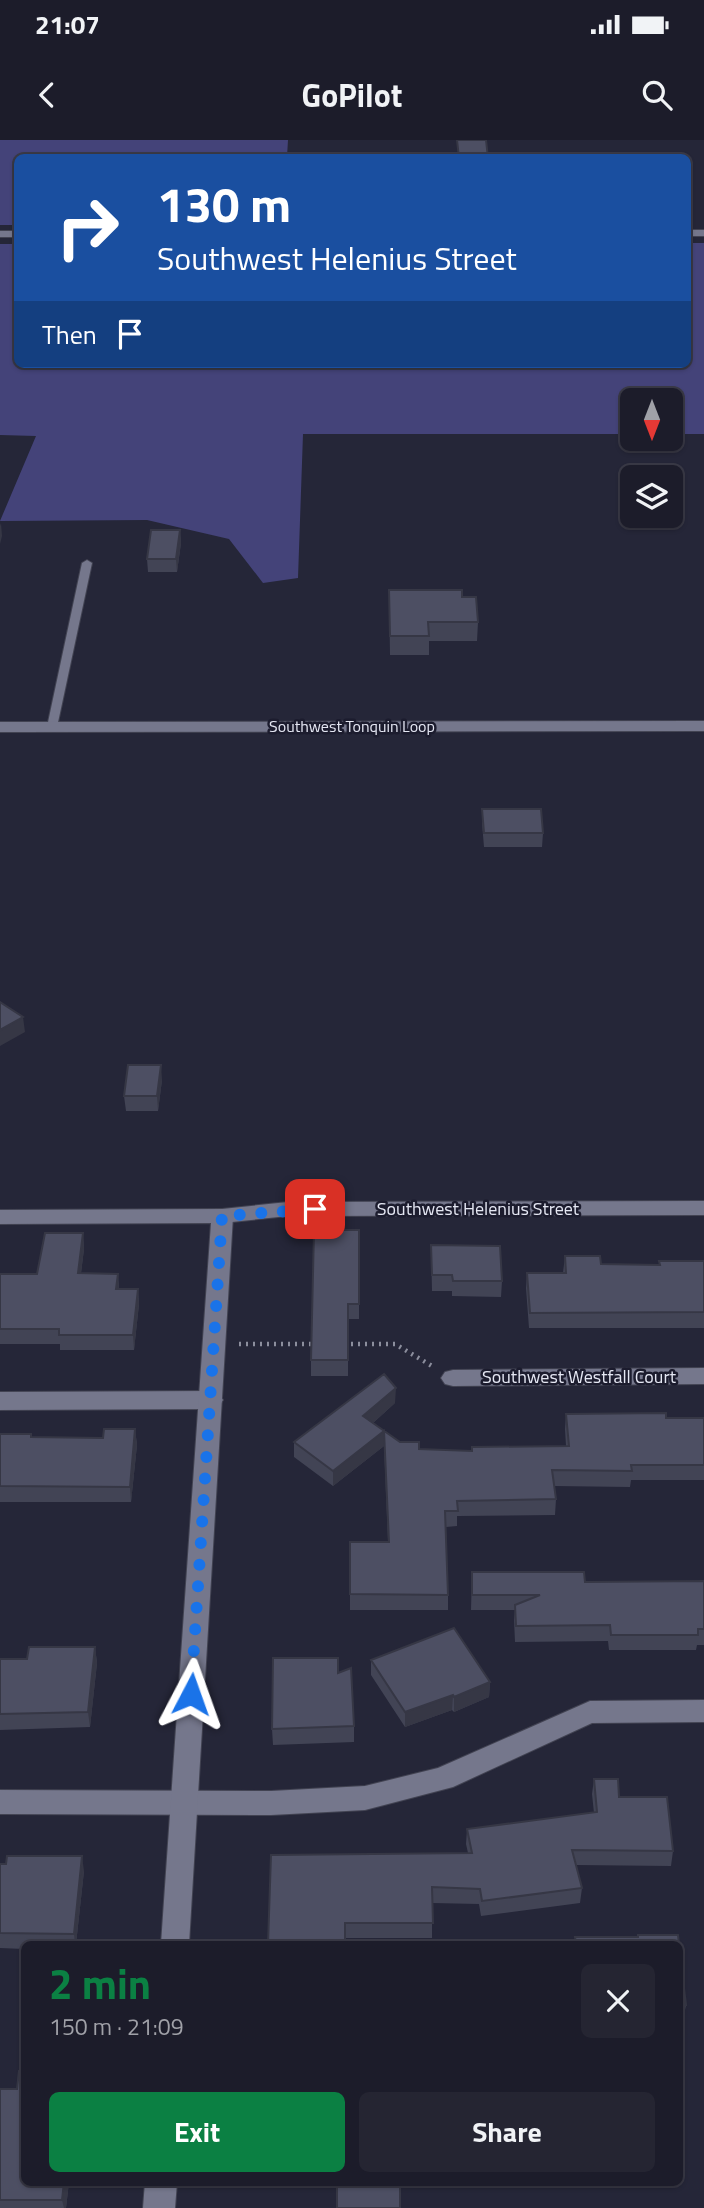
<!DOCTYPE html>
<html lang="en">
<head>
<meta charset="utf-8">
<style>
  :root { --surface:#1c1c2a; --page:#252532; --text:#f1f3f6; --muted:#a0a1a8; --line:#3a3a47; --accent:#0b8043 }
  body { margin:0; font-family:"Titillium Web",sans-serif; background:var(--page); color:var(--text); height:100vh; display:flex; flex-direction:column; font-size:26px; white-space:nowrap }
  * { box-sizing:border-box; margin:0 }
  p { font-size:23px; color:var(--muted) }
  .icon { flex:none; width:38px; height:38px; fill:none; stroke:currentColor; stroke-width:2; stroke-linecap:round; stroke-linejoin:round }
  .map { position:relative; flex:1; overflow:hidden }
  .details { position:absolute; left:21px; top:1801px; width:662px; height:245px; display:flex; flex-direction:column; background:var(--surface); border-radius:10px; box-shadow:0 2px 5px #0004,0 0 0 2px var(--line) }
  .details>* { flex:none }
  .banner { position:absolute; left:14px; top:14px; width:677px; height:214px; border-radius:10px; box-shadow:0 2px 5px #0004,0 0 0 2px var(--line); background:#1a4fa0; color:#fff; overflow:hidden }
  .needle { width:46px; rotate:180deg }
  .buttons { position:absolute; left:620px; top:248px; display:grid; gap:14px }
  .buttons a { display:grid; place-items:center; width:63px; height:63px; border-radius:10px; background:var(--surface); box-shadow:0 2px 5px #0004,0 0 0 2px var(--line); font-size:35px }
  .pin { position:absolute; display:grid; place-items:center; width:60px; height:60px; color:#fff; margin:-30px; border-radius:14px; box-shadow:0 4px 10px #0006 }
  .me { position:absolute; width:77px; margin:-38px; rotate:4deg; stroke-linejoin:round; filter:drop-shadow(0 0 5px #0008) }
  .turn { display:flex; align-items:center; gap:24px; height:147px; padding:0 28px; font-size:32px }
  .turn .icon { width:91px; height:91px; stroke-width:2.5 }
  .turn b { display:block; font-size:49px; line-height:60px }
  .then { display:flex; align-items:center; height:66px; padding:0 28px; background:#0003; gap:14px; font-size:26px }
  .round { display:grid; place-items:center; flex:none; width:74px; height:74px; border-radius:10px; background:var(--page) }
  .head { display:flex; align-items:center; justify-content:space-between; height:119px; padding:0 28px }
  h1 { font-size:42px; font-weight:700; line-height:52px; color:var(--accent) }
  .button { display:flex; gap:14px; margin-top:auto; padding:14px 28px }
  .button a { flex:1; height:80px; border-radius:10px; background:var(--accent); color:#fff; font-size:28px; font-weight:700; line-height:80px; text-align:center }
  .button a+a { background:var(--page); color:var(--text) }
  .status { display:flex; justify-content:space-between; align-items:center; height:49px; padding:0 35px; background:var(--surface); direction:ltr }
  .status svg { height:19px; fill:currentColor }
  header { display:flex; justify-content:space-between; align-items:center; height:91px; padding:0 28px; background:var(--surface); font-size:32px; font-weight:700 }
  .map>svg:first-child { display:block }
  .green { fill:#444379 }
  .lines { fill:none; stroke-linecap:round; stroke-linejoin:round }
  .lane-casing { stroke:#424352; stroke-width:2 }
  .street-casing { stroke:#424352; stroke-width:2 }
  .secondary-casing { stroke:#424352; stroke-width:2 }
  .path { stroke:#8c8e9d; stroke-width:4.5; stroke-dasharray:2 5; stroke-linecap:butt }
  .lane { fill:#75778c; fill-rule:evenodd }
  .street { fill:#75778c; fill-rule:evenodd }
  .secondary { fill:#75778c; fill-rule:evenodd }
  .wall { fill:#424455 }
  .shaded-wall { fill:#363745 }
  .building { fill:#4d4f63; stroke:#363745; stroke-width:2 }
  .route { stroke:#1a73e8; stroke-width:12; stroke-dasharray:0 21.6 }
  .labels { text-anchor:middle; stroke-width:5; stroke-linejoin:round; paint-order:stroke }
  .far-street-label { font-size:16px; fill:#e5e7f3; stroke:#1c1c2e }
  .street-label { font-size:18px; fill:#e5e7f3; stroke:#1c1c2e }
</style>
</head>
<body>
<div class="status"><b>21:07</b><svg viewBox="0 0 49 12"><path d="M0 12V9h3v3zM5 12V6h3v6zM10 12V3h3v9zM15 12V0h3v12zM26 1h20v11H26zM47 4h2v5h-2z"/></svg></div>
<header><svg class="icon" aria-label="back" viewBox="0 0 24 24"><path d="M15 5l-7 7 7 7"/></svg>GoPilot<svg class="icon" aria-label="search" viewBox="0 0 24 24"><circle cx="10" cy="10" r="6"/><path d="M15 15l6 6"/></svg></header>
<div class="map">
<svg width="704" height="2068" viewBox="0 0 704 2068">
  <rect width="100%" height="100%" fill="#252638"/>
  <!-- green -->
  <path class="green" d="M0,0H288L287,17L18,18L17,85H0Z
    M688,103H704V294H670V261H632V294H303L298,438L263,443L229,399L147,380L0,381L36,296L0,295V104H17L18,224H688Z"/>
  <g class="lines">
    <defs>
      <path id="lane" d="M369,16L386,18H366Z
        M87,420L92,423L57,587L52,590L47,587L82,423Z"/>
      <path id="street" d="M704,581V591L0,592V582Z
        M704,1061V1075L288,1076L222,1083L214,1081L211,1076L214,1071L222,1069L288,1062Z
        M704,1228V1244L453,1246L445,1244L441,1238L445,1232L453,1230Z
        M211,1251L219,1254L223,1260L219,1266L211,1269L0,1270V1252Z
        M704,1560V1582L592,1583L453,1647L365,1670L271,1675L0,1674V1650L271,1651L365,1646L438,1628L590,1561Z"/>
      <path id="secondary" d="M688,90H704V96H688Z
        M0,91H18V97H0Z
        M222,1069L230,1071L233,1076L189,1804H161L211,1083L0,1084V1070Z
        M145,2042H177L175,2068H143Z"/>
    </defs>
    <!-- lane casing -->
    <use href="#lane" class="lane-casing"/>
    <!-- street casing -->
    <use href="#street" class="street-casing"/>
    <!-- secondary casing -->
    <use href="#secondary" class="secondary-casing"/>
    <!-- path -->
    <path class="path" d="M239,1204H315
      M344,1204H395L432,1226"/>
    <!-- lane -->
    <use href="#lane" class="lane"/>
    <!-- street -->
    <use href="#street" class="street"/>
    <!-- secondary -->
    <use href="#secondary" class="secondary"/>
  </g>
  <!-- wall -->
  <path class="wall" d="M180,390L181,403L177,432H148L147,419Z
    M389,450L462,457L478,482L477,501H429V515H390Z
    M482,669L543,693L542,707H484L482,683Z
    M162,940L158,971H126L124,956Z
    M359,1090V1179H348V1236H311V1220Z
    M83,1093L84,1109L81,1133L118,1134L119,1149H138L139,1164L134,1210H60V1204H0V1134H37Z
    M431,1105L502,1141L501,1157L452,1156V1151H432Z
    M565,1116L601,1124L659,1125V1121H704V1188H529L526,1148L527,1133H563Z
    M395,1263L373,1283L400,1302L419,1309L472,1311L566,1306L565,1289L566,1274L666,1278H704V1340H631L630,1347L554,1346L556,1359L555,1375L457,1376V1386L446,1387L448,1455V1470H350V1402H388L384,1306L333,1346L294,1317V1302Z
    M135,1289L137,1305L131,1362H0V1294H31L32,1298H103Z
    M472,1432L585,1442L704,1441V1505H697L696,1510H609L608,1501L515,1502L514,1480L515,1470H471Z
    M95,1507L97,1523L90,1587L0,1590V1519H27Z
    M371,1520L490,1542L489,1557L454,1572L452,1570L405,1587L371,1535Z
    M338,1533L354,1586V1602L273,1605L272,1589Z
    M594,1639L619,1657L673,1711L671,1726L576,1725L582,1748L580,1763L481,1776L479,1764L432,1763V1798H345L268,1804L468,1713L466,1704L467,1689L594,1673L592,1654Z
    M0,1724L84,1731L76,1804H24V1809L0,1808Z
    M679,1806L686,1865L683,1880H679Z
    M0,1949L24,2042H69L66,2068H0Z"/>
  <!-- shaded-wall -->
  <path class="shaded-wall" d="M1,383L2,396L0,404V386Z
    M180,390L181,403L177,432L176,419Z
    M23,877L25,892L0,906V890Z
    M161,925L162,940L158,971L157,956Z
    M83,1093L84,1109L79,1149L78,1133Z
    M118,1134L119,1149H116Z
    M138,1149L139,1164L134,1210L133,1195Z
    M396,1248L395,1263L363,1292V1276Z
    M135,1289L137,1305L131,1362L130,1347Z
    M384,1291V1306L333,1346V1331Z
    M95,1507L97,1523L90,1587L88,1572Z
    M490,1542L489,1557L454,1572V1557Z
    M453,1555L452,1570L405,1587V1572Z
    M82,1716L84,1731L76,1804H75L74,1794Z
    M64,2042H69L66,2068H64L62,2060Z"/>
  <!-- building -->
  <path class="building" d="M457,0H486L488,18H459Z
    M151,390H180L176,419H147Z
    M389,450H462V457H476L478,482H428L429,496H390Z
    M482,669H541L543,693H484Z
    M0,862L23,877L0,890Z
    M128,925H161L157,956H124Z
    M314,1090H359V1164H348V1220H311Z
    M45,1093H83L78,1133L118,1134L116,1149H138L133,1195H59V1189H0V1134H37Z
    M431,1105L500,1106L502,1141H453L452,1135H432Z
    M565,1116H600L601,1124L660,1125L659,1121H704V1172L530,1173L527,1133H566Z
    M384,1234L396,1248L363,1276L400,1302H419V1309L472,1311V1307L569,1306L566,1274L666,1273V1278H704V1325H631L632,1331L552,1330L556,1359L457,1361L458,1371H445L448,1455L350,1454V1402H389L384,1291L333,1331L294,1302Z
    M104,1289H135L130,1347L0,1346V1294H31V1297L103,1298Z
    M472,1432H584L585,1442L704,1441V1489H698V1495H611L610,1485L516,1486L515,1465L540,1455H472Z
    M454,1488L490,1542L454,1557L453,1555L405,1572L371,1520Z
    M29,1507H95L88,1572L0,1574V1519H27Z
    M273,1518H338V1533L351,1528L354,1586L272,1589Z
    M594,1639H618L619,1657H667L673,1711L572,1710L582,1748L482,1761L480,1749L432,1747L433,1783H345V1804H268L271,1715L472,1713L467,1689L597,1672Z
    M7,1716H82L74,1794L0,1793V1724H6Z
    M638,1795H678L679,1804H576L575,1797H638Z
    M679,1806L686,1865H679Z
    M19,1931H24V2042H64L62,2060H0V1949H17Z
    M337,2042H400V2068H337Z"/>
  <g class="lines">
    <!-- route -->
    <path class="route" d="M191,1554L222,1076L315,1069"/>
  </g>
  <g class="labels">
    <!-- far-street labels -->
    <g class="far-street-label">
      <text x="352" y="592">Southwest Tonquin Loop</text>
    </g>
    <!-- street labels -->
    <g class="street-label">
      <text x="478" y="1075">Southwest Helenius Street</text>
      <text x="579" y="1243">Southwest Westfall Court</text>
    </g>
  </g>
</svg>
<div class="buttons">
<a><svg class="needle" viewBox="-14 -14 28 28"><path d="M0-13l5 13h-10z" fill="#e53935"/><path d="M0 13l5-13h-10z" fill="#a0a1a8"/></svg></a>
<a><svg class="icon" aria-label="layers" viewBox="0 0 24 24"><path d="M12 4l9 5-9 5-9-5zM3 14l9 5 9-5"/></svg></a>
</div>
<div class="pin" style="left:315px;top:1069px;background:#d93025"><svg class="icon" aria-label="arrive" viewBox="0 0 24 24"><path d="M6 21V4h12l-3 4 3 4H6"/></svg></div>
<svg class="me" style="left:191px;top:1554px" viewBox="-20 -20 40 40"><path d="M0-17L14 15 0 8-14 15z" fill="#1a73e8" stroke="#fff" stroke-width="4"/></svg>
<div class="banner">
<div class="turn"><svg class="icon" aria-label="right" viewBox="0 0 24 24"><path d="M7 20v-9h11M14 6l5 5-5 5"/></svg><div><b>130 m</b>Southwest Helenius Street</div></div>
<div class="then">Then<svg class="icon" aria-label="arrive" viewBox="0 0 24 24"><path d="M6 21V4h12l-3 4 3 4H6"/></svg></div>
</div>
<section class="details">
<div class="head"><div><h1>2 min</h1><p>150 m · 21:09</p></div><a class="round"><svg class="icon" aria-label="close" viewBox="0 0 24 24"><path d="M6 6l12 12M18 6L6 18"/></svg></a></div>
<div class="button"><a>Exit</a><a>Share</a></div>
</section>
</div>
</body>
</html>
